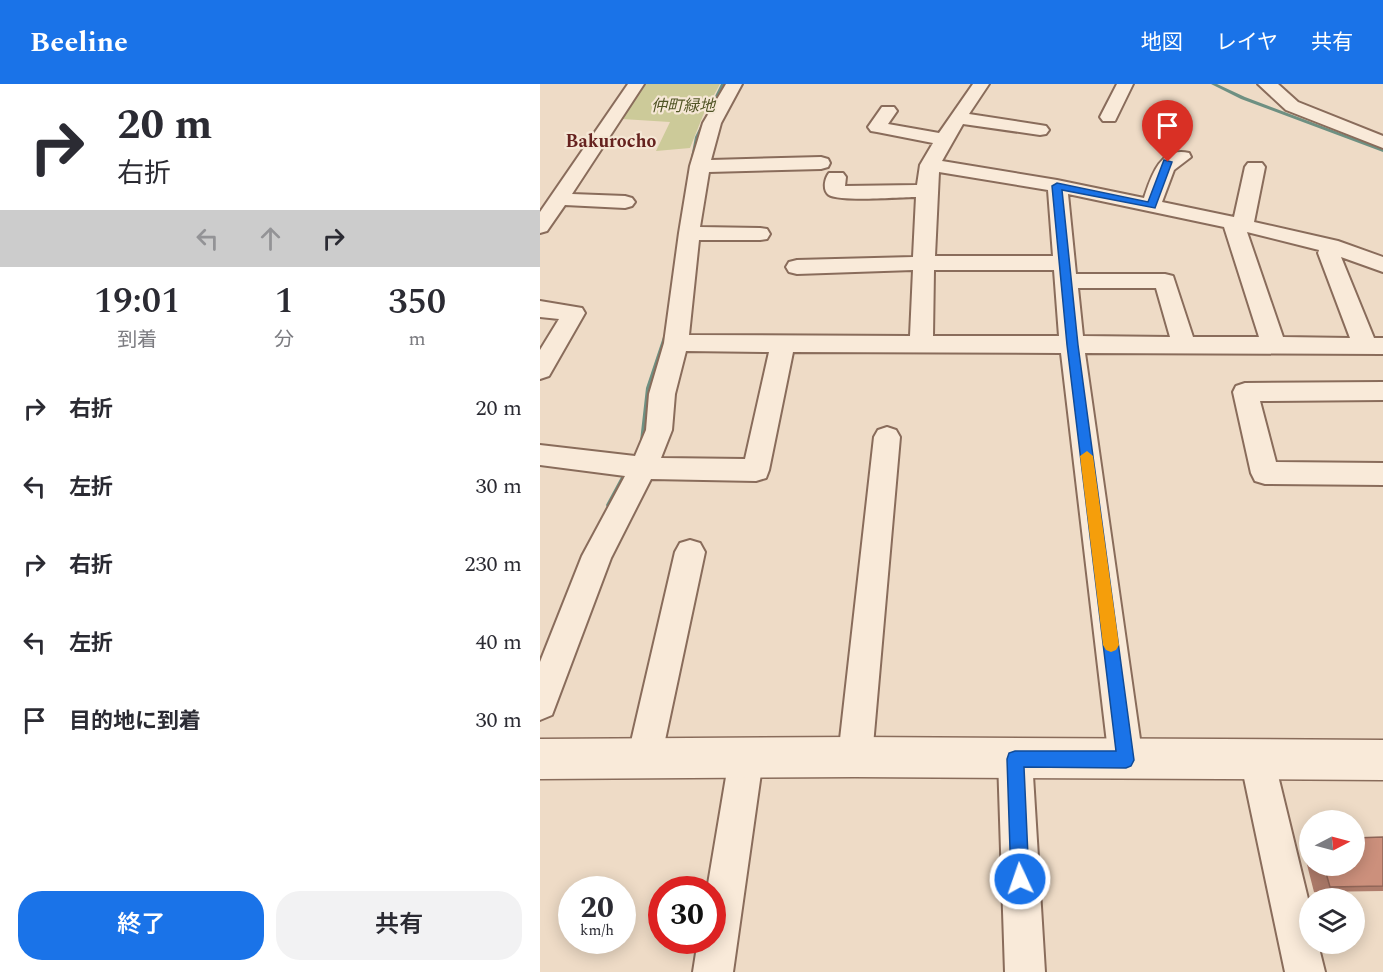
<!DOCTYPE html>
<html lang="ja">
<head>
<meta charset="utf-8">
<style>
  :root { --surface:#fff; --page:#f2f2f3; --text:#2b2b33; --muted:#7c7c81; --accent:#1a73e8 }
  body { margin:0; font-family:Spectral,"Noto Sans JP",serif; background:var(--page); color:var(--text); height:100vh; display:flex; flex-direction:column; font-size:22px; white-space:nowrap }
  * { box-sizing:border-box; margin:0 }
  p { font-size:20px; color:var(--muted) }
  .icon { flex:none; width:33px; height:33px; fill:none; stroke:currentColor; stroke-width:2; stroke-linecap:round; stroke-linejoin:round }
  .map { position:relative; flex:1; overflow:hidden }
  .details { display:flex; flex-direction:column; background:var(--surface); width:540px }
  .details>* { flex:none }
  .banner { background:#fff; color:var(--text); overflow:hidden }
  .needle { width:39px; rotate:84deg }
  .fabs { position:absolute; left:759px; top:726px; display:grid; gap:12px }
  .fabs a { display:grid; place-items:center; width:66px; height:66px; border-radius:50%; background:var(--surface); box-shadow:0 3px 15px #0003; font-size:30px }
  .speed { position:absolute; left:18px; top:792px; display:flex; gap:12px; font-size:30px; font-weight:700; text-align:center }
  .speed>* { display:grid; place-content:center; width:78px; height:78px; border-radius:50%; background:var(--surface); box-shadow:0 3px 15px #0003; line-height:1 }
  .speed small { font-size:15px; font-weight:400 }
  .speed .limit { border:9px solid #d22; background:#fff; color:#111 }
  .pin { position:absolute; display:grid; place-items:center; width:51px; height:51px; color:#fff; margin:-62px -26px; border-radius:50% 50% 50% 0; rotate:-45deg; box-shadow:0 0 6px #0007 }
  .pin .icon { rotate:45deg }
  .me { position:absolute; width:66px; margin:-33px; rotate:357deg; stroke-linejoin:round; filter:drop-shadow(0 0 4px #0008) }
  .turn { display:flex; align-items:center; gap:21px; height:126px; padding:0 18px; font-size:27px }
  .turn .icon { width:78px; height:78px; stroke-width:2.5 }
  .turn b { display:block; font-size:42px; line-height:51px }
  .lanes { display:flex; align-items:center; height:57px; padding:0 18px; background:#0003; justify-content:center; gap:30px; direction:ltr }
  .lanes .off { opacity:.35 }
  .eta { display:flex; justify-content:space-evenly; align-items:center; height:102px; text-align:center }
  .eta b { font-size:36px; font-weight:600; line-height:42px }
  .cta { display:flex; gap:12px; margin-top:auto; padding:12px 18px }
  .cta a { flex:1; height:69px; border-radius:24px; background:var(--accent); color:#fff; font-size:24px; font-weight:600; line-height:69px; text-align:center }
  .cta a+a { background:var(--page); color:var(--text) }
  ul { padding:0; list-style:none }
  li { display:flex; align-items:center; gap:18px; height:78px; padding:0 18px }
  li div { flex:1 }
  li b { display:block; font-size:22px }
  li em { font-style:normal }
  header { display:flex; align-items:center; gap:36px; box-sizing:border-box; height:84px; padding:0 30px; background:var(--accent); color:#fff }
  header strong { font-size:28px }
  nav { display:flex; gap:33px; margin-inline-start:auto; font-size:21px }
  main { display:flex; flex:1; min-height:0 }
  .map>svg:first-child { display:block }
  .green { fill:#ccca99 }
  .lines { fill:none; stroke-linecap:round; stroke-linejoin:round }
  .stream { fill:#6e9082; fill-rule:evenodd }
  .minor-casing { stroke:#896c5b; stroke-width:4 }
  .tertiary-casing { stroke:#896c5b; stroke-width:3 }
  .minor { fill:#f9ead9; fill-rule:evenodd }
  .tertiary { fill:#f9ead9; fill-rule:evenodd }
  .wall { fill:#af7c6b }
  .building { fill:#cc907c; stroke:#8f6557; stroke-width:1.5 }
  .route { fill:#1a73e8; stroke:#114b97; stroke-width:1.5 }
  .slow { fill:#f59e0b }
  .labels { text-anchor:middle; stroke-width:4.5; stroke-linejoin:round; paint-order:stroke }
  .far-park-label { font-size:16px; font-style:italic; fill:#515526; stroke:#f5e7d5 }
  .far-quarter-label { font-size:18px; font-weight:bold; fill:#66221f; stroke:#f5e7d5 }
</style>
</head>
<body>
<header>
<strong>Beeline</strong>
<nav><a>地図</a><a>レイヤ</a><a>共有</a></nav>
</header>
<main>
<section class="details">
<div class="banner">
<div class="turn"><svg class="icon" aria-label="right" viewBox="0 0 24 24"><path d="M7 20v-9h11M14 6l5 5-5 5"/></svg><div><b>20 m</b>右折</div></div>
<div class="lanes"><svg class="icon off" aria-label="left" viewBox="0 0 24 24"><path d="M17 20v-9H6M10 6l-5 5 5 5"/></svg><svg class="icon off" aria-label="ahead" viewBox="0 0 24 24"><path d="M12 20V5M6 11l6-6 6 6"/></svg><svg class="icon" aria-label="right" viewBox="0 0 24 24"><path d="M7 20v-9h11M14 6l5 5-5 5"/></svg></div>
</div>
<div class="eta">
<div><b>19:01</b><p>到着</p></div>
<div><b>1</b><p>分</p></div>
<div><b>350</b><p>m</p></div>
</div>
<ul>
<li><svg class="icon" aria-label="right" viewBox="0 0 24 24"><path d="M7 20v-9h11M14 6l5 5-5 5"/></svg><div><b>右折</b></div><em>20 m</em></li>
<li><svg class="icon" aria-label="left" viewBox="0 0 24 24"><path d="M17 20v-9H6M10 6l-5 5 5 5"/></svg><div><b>左折</b></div><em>30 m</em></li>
<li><svg class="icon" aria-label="right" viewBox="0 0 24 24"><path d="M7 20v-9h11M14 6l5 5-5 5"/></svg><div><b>右折</b></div><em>230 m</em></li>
<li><svg class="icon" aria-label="left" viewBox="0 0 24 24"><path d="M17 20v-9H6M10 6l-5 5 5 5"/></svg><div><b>左折</b></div><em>40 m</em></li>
<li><svg class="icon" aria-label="arrive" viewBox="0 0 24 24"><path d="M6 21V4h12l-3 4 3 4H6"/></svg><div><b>目的地に到着</b></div><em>30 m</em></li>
</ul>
<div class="cta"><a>終了</a><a>共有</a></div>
</section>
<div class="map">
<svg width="843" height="888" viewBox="0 0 843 888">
  <rect width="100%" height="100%" fill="#eedbc6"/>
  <!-- green -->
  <path class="green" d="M104,0H180L164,29L150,64L116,67L130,38L82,35Z"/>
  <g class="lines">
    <!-- stream -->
    <path class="stream" d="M181,0H185L159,53L154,83L149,84L155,53Z
      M671,0H677L705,13L843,65V68L701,15Z
      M123,253H127L128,255L112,304L106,357L103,360L100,357L106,304Z
      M90,381L94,384L73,423H67L66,421L67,419L87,382Z"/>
    <defs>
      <path id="minor" d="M88,0H104L32,110L85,112L92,114L95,118L92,122L85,124L25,121L7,147L0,149V128Z
        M186,0H202L181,39L171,76L281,73L288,75L290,79L288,83L281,85L169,88L160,143L220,144L227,145L230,150L227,155L220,156H159L149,251L370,252L373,186L257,190L249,188L246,183L249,178L257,176L373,173L376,113C359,113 301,118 289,111C282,106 285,94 289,89H303L306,93L305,102L377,101L380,81L393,59L337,48L331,47L328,43L342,23H354L357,27L348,40L399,49L433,0H449L429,30L500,41L506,42L509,46L506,50L500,51L423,40L402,77L517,96L604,114C611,93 620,62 649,69L651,73L634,86L622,118L694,133L705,83L708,79H722L725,83L714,138L798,157L843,173V188L801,173L834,254H843V270L545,269L603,676L598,688L586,693L574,688L569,676L521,269L253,268L229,386L226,394L216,397L111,395L71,474L12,631L0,636V578L42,472L85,392L0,381V361L95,372L106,346L109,310L124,259L139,149L150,82L163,39ZM399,88L508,106L513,172H395ZM528,110L684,143L719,253H653L633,192L625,190H536ZM707,148L779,166L778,169L810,254L743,253ZM394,186H514L519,252H393ZM538,204H616L630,253L543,252ZM146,267L229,268L205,375L121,374L132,346L135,310Z
        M577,0H593L575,37H563L560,33Z
        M718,0H738L758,18L843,52V64L746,26Z
        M0,217L42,224L45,229L9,292L0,295V266L19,235L0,233Z
        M843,298V316L720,317L736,378L843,379V401L725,400L715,397L711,389L693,308L696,302L705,299Z
        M347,343L356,346L360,353L332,673L327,685L315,690L303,685L298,673L334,353L338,346Z
        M150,456L160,459L165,468L121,675L116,687L104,692L92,687L87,675L135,468L140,459Z
        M206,658L218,663L223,675L193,888H153L158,856H172V806H167L189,675L194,663Z
        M475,658L487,663L492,675L505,888H465L458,675L463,663Z
        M717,658L729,663L734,675L770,823V860H778L785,888H745L700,675L705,663Z"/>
      <path id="tertiary" d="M315,653L843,656V696L315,693L0,695V655Z"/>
    </defs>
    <!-- minor casing -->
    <use href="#minor" class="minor-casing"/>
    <!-- tertiary casing -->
    <use href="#tertiary" class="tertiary-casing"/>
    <!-- minor -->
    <use href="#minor" class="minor"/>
    <!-- tertiary -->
    <use href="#tertiary" class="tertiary"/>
  </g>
  <!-- wall -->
  <path class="wall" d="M843,753V807L774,808L762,761L770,758V782H814Z"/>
  <!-- building -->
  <path class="building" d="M843,753V802L790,803L784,782H814V754Z"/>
  <!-- route -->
  <path class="route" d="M624,76L632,78L615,124L522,106L538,261L594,676L591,682L586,684L484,683L489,795L486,801L480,804L474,801L471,795L467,675L469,669L475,667H576L527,261L512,102L517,99L608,118Z"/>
  <!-- slow -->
  <path class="slow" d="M547,367L553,372L579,561L576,566L571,568L566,566L563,561L540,372Z"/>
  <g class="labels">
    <!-- far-park labels -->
    <g class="far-park-label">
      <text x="143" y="27">仲町緑地</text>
    </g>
    <!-- far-quarter labels -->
    <g class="far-quarter-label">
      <text x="71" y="63">Bakurocho</text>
    </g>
  </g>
</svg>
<div class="fabs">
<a><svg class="needle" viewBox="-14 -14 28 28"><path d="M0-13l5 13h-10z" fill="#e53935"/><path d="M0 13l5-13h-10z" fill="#7c7c81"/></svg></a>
<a><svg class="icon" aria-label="layers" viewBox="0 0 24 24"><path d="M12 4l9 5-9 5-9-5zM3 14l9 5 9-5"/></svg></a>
</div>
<div class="speed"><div>20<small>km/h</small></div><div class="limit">30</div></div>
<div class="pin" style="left:628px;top:78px;background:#d93025"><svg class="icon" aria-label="arrive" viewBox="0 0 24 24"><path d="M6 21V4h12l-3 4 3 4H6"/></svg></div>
<svg class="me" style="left:480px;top:795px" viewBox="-20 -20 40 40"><circle r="17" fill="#1a73e8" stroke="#fff" stroke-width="3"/><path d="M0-11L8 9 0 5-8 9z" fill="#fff"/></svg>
</div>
</main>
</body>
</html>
